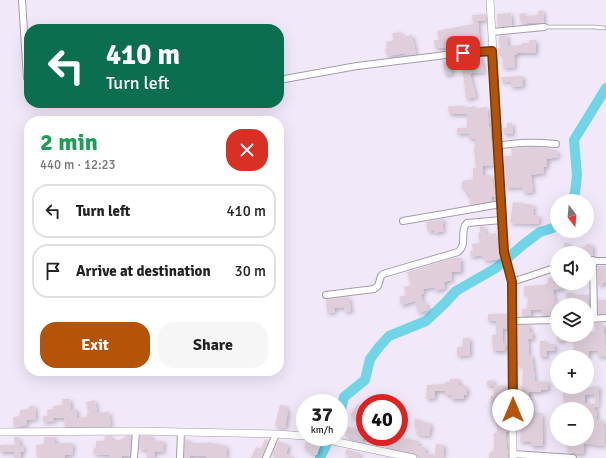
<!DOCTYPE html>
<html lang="en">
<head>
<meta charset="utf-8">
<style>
  :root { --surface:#fff; --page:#f6f6f6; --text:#222; --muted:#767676; --line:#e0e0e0; --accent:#b45309 }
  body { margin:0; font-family:Signika,sans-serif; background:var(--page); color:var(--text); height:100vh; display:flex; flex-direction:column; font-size:15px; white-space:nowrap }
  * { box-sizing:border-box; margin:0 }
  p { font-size:13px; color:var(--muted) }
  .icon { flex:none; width:22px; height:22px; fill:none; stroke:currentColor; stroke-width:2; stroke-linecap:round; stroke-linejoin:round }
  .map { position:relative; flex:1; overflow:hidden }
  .side { position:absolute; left:24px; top:116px; width:260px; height:260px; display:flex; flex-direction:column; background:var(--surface); border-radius:16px; box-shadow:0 4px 16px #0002 }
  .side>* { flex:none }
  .top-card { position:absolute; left:24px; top:24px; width:260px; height:84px; border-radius:16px; box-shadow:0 4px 16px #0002; background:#0b6e4f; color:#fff; overflow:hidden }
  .needle { width:26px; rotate:164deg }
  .controls { position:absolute; left:550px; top:194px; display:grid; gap:8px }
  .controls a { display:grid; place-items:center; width:44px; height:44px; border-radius:50%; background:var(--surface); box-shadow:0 4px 16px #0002; font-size:20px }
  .speed { position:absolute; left:296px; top:394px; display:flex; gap:8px; font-size:20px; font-weight:700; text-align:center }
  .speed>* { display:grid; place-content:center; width:52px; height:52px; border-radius:50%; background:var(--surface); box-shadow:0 4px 16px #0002; line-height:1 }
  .speed small { font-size:10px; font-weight:400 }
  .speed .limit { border:6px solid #d22; background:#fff; color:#111 }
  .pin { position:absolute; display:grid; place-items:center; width:34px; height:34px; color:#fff; margin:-17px; border-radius:8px; box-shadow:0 2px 6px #0006 }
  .me { position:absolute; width:44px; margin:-22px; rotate:0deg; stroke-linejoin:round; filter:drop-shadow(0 0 3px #0008) }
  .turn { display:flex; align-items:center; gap:14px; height:84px; padding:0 16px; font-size:18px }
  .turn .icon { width:52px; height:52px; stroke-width:2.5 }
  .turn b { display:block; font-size:28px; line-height:34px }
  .round { display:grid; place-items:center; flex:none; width:42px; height:42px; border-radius:16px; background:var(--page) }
  .headline { display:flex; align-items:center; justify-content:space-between; height:68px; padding:0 16px }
  h1 { font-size:24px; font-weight:700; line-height:30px; color:#1e9e55 }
  .primary-button { display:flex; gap:8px; margin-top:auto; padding:8px 16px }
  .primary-button a { flex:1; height:46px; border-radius:16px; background:var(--accent); color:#fff; font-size:16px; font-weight:700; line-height:46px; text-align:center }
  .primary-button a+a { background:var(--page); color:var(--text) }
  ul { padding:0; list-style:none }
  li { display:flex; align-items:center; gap:12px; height:54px; margin:0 8px 6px; padding:0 8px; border:2px solid var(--line); border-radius:16px }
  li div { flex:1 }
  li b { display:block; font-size:15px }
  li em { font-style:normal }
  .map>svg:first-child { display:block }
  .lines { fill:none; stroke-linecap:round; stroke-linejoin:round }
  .river { stroke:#70d5e7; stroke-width:10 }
  .building { fill:#e0cfdb; filter:url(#shadow) }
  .service-casing { stroke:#a49cab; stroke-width:4.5 }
  .minor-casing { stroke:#a49cab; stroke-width:8 }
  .tertiary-casing { stroke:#a49cab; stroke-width:8 }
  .service { stroke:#fff; stroke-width:3 }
  .minor { stroke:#fff; stroke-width:6 }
  .tertiary { stroke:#fff; stroke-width:7 }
  .route-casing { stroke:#753606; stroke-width:10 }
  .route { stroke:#b45309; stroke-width:7 }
</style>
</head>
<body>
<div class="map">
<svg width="606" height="458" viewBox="0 0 606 458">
  <defs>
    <filter id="shadow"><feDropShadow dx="2" dy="2" stdDeviation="2" flood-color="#0004"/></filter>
  </defs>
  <rect width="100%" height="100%" fill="#f1e8f9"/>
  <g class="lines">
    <!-- river -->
    <path class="river" d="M571,201L575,193L577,175L574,140L606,88
      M339,418L344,397L365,380L370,359L379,347L389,336L426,321L445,303L456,291L496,268L524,244L540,232L553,228L557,223
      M320,458L330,437"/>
  </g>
  <!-- building -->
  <path class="building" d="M543,10L544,23H534V22L521,24L519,14L525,13L526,16L538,15V11Z
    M511,13L512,26L498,27L497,14Z
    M486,14V20L478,21L480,46L463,48L462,46L447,50L446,48H435L434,40H439L437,31L473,24L472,15Z
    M401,32L402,37L412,35L416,54L407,55L406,53L387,56L385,49H387L386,42L394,40L392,33Z
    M507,35L508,46L522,45V43H529V40H536V53H517V55H514L515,67L503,68L502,54H498V49L500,48L499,36Z
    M481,56L484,72L472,73V74H470L476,97L466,99L462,63L454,64V59Z
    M450,61L452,74L445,75L443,62Z
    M523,76V86L511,87V81L502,82L501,77Z
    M448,106H465V108L475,106L476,109L487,107L489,127H491V140H493L492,148L494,165L483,166V175H491L493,187H495L496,197H491L492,201L470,205V195H466V189H462V181L473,179V168H476L474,150L476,139H469V133L457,134V128H467V114H449Z
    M507,123H512L513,134H504L503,128H507Z
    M533,147L549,148L550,150H557L558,157L547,159V167H543L544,173L531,175L533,192L524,193L523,187L506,188V171H504V156H512L511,148Z
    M513,202L534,205L533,215L540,216L538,224L510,223Z
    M444,219V222L442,223L444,231L434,233V230L428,232L426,222Z
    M480,226H484L486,235L496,233L500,259L485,261L482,255L471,257L470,251H473L472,244L480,243L478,233L480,232Z
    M564,243H569V247H585L586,244L593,245L592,256L587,255V253L564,252Z
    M453,258H461V272H451L452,280L444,282L445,288L435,291V287L423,289L424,293L421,294L423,303L426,302L428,310L418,313L415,301L401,305L399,297L406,295L404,287L411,285L407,272Z
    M598,266H606V283H603V285H598Z
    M554,277V283H564V288L553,290L555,301H557V310L550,312V314L542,315L541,310H531V316H522V309H527L528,295H524V286L546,285V284L548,283V278Z
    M572,292V295H589V311H587V305H567L566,293Z
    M598,296L599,300H606V314H598Z
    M349,297L351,311L345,312L344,307L334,308L335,312L327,313L326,299Z
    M488,314H507V329L503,328V343H505V351H493L492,335H496V321H488Z
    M594,323H603L606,356L598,357V350L589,351V356L587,357H575L573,340L563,339V341H557V335H587V332H595Z
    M518,325H530V332H533V339H528L529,356L532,355L535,381L548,382V390H541V392H529V396H522L523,365L518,366Z
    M463,338H470V355L457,356V347H462Z
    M540,341H546V344H555V351H546L547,357H540Z
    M450,379H459V385H464V387H467V395H464V399H451V395H445V391H435V398L426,399L427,385L445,384V382H450Z
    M494,380V386L505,385V396L506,402H508V407L498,408L497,401L491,402V396H494V386H487V381Z
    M599,386L598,407H596L594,394L585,395V403L595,404V410L597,411L596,421L603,420L605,433L604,446L584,443L583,454L567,452L568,447H566L567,439H587V409H572V405L565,407L563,397L564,388L577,387V389Z
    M62,399H70L71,410L77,409V418L87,417V413H89L86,402L95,400L97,413L109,412L111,426L65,427L64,418H53L54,421L43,422V416H48L47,410L54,409L53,406L63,405Z
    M358,404L365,409V415L360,422L350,415Z
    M280,405L287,406L286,410L288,411L285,428L275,426Z
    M29,406H35L36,419L26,420L27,425L14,427L13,417L20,416V410L29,409Z
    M518,411H534V413H542L543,446H531V442H520L521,427H519V423H518Z
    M508,417V432H506L505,441H507L506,450H508V458H489V453H491V451H494V433H497L496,418Z
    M415,419L421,420V422L431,423L429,436L416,434L417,429L415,428Z
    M348,427L365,431V439H363L362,442L345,436Z
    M105,436H112V440H121L122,438H125V436H131L130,456H122V458H109V455L93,454L94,448H96V441H104Z
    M140,436H152V440L164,441L163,452L155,451L154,458H147V450L139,449Z
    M14,437H19L20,445H24L23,452H21V458H14V452H0V445H15Z
    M44,437H55V443H73L72,455H65V458H37L36,445L44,444Z
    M384,437H398L419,441L418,446L426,448V453L435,455L436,444L444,445L443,458H420V456L414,453L384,447L385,442L384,441Z
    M185,439L189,440V443H208V442L227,446L226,458H206V456H190V458H184Z
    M265,439L268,441L262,458H251L256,447L261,449Z
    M308,440L320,443L319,446H320L317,455L308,452L309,450L304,448L306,441Z
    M278,441L289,445L286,454L296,458H276L277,457L272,455Z
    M347,449L361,454L359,458H351V456L345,454Z"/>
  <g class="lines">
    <defs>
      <path id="service" d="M544,27H594L604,28"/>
      <path id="minor" d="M22,0L27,78L29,80
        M492,32L544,27
        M279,80L357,66L478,51H492
        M497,146C519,142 534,142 556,144
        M403,221L501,204
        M593,260L594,318
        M587,261H606
        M512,282L557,267
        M326,295L374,289L378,286L381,276L383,274L458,252C468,244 459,231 467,223L502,220
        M587,319L606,318
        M512,321L557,320
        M513,454L573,458
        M134,458L136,431
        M180,458L181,432
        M266,458L276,434"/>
      <path id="tertiary" d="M490,0L504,252L512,282L513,458
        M0,432L136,431L276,434L305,436
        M314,437L413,458"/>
    </defs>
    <!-- service casing -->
    <use href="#service" class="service-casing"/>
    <!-- minor casing -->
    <use href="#minor" class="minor-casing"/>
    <!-- tertiary casing -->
    <use href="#tertiary" class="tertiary-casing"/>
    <!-- service -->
    <use href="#service" class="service"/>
    <!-- minor -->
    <use href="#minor" class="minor"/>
    <!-- tertiary -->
    <use href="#tertiary" class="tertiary"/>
  </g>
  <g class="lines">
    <defs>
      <path id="route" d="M463,53L492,51L504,252L512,282L513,410"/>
    </defs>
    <!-- route casing -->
    <use href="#route" class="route-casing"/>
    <!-- route -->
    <use href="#route" class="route"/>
  </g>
</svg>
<div class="controls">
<a><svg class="needle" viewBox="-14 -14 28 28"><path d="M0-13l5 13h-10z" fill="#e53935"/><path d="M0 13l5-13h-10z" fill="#767676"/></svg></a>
<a><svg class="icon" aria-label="sound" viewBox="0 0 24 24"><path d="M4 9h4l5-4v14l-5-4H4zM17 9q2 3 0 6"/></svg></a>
<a><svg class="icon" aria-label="layers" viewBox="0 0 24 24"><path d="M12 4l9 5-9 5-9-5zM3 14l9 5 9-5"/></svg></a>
<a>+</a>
<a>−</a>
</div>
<div class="speed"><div>37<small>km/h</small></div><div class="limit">40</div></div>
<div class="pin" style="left:463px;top:53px;background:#d93025"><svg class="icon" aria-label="arrive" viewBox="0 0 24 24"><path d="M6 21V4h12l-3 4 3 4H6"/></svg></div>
<svg class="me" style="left:513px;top:410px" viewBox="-20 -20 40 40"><circle r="19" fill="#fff"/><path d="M0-13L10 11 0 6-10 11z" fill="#b45309"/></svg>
<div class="top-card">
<div class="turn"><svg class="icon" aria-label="left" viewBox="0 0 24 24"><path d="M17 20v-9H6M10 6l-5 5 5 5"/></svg><div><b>410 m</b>Turn left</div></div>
</div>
<section class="side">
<div class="headline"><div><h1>2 min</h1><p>440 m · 12:23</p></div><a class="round" style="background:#d93025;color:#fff"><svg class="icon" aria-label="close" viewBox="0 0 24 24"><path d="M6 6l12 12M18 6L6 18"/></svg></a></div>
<ul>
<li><svg class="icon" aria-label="left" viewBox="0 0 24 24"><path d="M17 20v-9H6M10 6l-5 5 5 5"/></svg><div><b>Turn left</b></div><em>410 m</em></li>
<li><svg class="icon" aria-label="arrive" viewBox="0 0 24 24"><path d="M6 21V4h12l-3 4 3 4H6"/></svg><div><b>Arrive at destination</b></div><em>30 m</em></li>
</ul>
<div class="primary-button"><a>Exit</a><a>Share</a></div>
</section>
</div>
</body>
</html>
